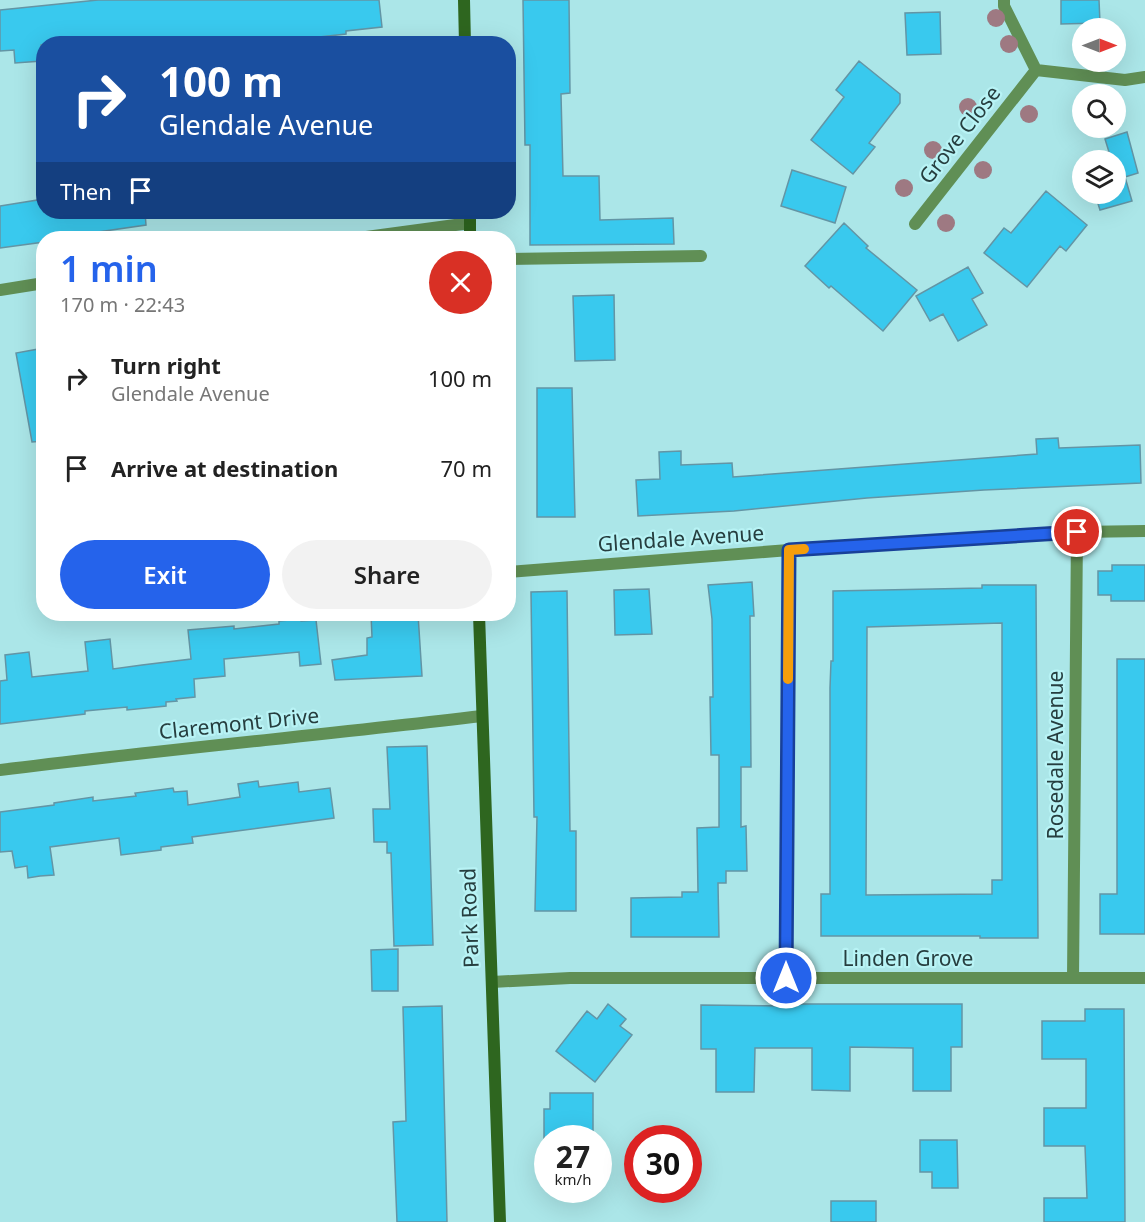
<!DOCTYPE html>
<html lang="en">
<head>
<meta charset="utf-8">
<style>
  :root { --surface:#fff; --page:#f2f2f2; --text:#222; --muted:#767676; --accent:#2563eb }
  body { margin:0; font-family:"Noto Sans",sans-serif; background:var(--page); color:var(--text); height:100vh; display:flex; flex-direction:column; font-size:22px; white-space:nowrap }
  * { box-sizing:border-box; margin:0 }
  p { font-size:20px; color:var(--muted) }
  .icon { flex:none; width:33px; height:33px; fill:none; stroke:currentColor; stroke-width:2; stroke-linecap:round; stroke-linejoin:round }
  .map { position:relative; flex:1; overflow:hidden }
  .side { position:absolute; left:36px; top:231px; width:480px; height:390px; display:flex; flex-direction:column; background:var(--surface); border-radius:24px; box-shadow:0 6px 24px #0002 }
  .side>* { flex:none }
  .top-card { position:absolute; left:36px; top:36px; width:480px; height:183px; border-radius:24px; box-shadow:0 6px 24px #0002; background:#1a4fa0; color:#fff; overflow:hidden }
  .needle { width:39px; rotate:90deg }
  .tools { position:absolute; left:1072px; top:18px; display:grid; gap:12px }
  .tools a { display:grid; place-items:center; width:54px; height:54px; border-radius:50%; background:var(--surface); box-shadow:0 6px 24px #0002; font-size:30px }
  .speed { position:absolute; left:534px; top:1125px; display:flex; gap:12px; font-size:30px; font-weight:700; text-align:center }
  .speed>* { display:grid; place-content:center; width:78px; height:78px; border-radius:50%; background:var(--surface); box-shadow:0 6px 24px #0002; line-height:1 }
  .speed small { font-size:15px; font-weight:400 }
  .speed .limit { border:9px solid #d22; background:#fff; color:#111 }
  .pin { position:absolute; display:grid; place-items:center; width:51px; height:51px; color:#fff; margin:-26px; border:3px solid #fff; border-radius:50%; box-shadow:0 2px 6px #0007 }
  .me { position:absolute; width:66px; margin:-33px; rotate:0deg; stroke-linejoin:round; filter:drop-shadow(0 0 4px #0008) }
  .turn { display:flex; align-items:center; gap:21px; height:126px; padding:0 24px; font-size:27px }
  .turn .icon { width:78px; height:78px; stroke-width:2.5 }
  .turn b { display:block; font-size:42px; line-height:51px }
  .then { display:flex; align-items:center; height:57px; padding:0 24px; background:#0003; gap:12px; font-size:22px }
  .round { display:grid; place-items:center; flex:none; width:63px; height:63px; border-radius:32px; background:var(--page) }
  .headline { display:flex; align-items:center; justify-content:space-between; height:102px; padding:0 24px }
  h1 { font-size:36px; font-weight:600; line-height:45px; color:var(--accent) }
  .action { display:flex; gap:12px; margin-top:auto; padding:12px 24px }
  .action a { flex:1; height:69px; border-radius:36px; background:var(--accent); color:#fff; font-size:24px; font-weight:600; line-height:69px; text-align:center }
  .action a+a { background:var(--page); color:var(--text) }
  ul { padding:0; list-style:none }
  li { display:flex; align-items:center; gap:18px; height:90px; padding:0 24px }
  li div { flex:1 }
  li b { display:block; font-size:22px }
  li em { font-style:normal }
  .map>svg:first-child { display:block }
  .building { fill:#39c9ee; stroke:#6395a5; stroke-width:1.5; fill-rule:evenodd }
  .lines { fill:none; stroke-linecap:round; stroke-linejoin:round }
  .lane { stroke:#608f55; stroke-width:12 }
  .street { stroke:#608f55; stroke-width:12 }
  .secondary { stroke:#2e661f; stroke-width:12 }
  .tree { fill:#9e7982 }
  .route-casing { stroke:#184099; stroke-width:15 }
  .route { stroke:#2563eb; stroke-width:10 }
  .slow { stroke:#f59e0b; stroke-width:10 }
  .labels { text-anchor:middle; stroke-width:4.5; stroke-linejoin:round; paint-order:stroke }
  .street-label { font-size:21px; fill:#263e3f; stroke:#b8f3f5 }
</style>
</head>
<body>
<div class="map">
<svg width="1145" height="1222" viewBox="0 0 1145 1222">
  <rect width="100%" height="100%" fill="#abe6e8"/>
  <!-- building -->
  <path class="building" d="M98,0H379L382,27L346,31V34L256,44H91V41L44,44L41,45L42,61L15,63L14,50L0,51V10Z
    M523,0H569L570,93L561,94L563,176H599L600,220L673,218L674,244L530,245V145H525Z
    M1061,0H1099L1100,23L1061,24Z
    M940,12L941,54L907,55L905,13Z
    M859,61L900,94V103L869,143L875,147L853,174L811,140L844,97L836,90Z
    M1127,132L1138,173L1125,177L1132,201L1100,210L1095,194H1116V160H1085V159L1109,152L1105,139Z
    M792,170L846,187L835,223L781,206Z
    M1046,191L1087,225L1066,251L1060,246L1027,287L984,253L1004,228L1011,233Z
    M44,199V212H145L146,225L63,237L64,238H44V242L0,248V206Z
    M844,223L868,246L866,248L917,290L883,331L831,286L829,288L805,266Z
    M968,267L983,293L972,299L987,325L958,341L943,314L930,321L916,296Z
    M614,295L615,360L575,361L573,296Z
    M44,348V441L32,442L16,353Z
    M537,388H572L575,517H537Z
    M1058,438L1059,448L1140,445L1141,483L984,490L867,498L734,511L638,516L636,480L660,479L659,452L681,451V465L732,463L733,477L1037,454L1036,439Z
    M1112,565H1145V601H1111V595H1098V571H1112Z
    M752,582L754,616H750L751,767H741V827L746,826L747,871H726V883H718L719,937H631V898L682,897V892H698L697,828L719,827V755H711L710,697H713L712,619L708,585Z
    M982,585H1036L1038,938H980V936H821V894H830V688L831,661H833V591L982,588ZM1002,623V880H992V894L866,895L867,627Z
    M649,589L652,634L615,635L614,590Z
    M567,591L570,831H576V911H535L537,817H534L531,592Z
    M371,614H418L422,676L335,680L332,660L367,655V638L372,637Z
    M300,619L301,621L316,620L321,664L300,666L299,652L224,659L225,676L194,679L195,697L176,699L177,701L166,702V706L127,710V707L85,711V714L0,724V681L7,680L5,655L29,652L32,677L88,671L85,642L110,639L113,669L142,665L191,659L188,630L234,626V629L279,624V621Z
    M1117,659H1145V934H1100V894H1117Z
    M427,746L433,945L394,946L391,853H387V842H374L373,809H390L387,747Z
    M258,781L259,787L298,782L299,792L330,788L334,818L192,837L193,843L161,847V850L121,855L119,838L50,847L54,875L40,876L28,878L27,866L15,868L12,851L0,852V812L54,805V803L93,797V801L136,796L135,793L173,788L174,792L187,791L188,805L240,797L238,784Z
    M398,949V991H372L371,950Z
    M608,1004L626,1019L620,1026L632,1035L595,1082L556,1051L587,1011L597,1019Z
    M796,1004H962V1047H951V1091H913V1048L850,1047V1091L812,1090V1048H755L754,1092H716V1049H701V1005L796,1006Z
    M442,1006L447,1222H397L393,1122L406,1121L403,1007Z
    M1085,1009H1124L1125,1222H1044V1198H1087L1085,1146H1044V1108H1086V1059H1042V1021H1085Z
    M550,1093H593V1138H544V1109H550Z
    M920,1140H957L958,1188H932V1172H920Z
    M831,1201H876V1222H831Z"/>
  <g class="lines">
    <!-- lane -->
    <path class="lane" d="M508,259L701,256"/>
    <!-- street -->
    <path class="street" d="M1004,0V6L1036,70L1125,80L1145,77
      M915,224L1036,70
      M359,238L470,223
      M0,290L44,283
      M508,572L789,550L1077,532L1145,531
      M0,770C161,750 322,735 482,716
      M786,978L789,550
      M1073,978L1077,532
      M492,982L570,978H1145"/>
    <!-- secondary -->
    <path class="secondary" d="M464,0L465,44
      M470,212V238
      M479,614L500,1222"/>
  </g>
  <!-- trees -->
  <g class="tree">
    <circle cx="996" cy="18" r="9"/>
    <circle cx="1009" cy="44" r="9"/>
    <circle cx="968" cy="107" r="9"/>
    <circle cx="1029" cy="114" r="9"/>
    <circle cx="933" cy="150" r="9"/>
    <circle cx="983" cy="170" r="9"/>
    <circle cx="904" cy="188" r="9"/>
    <circle cx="946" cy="223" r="9"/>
  </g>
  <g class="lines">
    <defs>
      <path id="route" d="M786,978L789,550L1077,532"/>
    </defs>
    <!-- route casing -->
    <use href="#route" class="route-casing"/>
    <!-- route -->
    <use href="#route" class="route"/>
    <!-- slow -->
    <path class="slow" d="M788,679L789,550L804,549"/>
  </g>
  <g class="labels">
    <!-- street labels -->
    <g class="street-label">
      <text transform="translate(960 135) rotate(-52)" y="7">Grove Close</text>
      <text transform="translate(681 539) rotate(-4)" y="7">Glendale Avenue</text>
      <text transform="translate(239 724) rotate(-6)" y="7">Claremont Drive</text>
      <text transform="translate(1056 755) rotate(-90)" y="7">Rosedale Avenue</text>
      <text transform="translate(470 918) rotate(-92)" y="7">Park Road</text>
      <text x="908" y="966">Linden Grove</text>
    </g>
  </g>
</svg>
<div class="tools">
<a><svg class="needle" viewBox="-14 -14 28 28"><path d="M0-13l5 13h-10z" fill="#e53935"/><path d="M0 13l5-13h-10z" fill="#767676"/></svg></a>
<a><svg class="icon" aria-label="search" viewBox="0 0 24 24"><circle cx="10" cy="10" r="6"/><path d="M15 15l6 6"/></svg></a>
<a><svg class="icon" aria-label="layers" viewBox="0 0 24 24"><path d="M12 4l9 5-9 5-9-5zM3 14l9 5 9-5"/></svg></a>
</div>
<div class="speed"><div>27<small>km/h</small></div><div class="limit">30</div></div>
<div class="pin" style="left:1077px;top:532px;background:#d93025"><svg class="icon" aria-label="arrive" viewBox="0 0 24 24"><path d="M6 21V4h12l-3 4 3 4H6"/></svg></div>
<svg class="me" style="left:786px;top:978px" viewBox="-20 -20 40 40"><circle r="17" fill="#2563eb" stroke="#fff" stroke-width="3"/><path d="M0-11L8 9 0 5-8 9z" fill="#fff"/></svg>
<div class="top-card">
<div class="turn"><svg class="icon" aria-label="right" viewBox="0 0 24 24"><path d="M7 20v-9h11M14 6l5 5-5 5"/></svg><div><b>100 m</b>Glendale Avenue</div></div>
<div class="then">Then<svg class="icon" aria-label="arrive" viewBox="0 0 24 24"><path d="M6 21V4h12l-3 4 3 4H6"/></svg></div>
</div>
<section class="side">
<div class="headline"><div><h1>1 min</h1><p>170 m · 22:43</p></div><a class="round" style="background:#d93025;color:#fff"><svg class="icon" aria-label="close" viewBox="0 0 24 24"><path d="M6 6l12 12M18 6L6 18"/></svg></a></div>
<ul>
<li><svg class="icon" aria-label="right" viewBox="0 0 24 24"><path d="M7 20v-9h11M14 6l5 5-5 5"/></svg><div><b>Turn right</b><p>Glendale Avenue</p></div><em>100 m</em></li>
<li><svg class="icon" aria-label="arrive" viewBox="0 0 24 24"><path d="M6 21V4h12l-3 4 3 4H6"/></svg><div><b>Arrive at destination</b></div><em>70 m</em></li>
</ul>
<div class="action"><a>Exit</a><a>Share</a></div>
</section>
</div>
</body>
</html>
